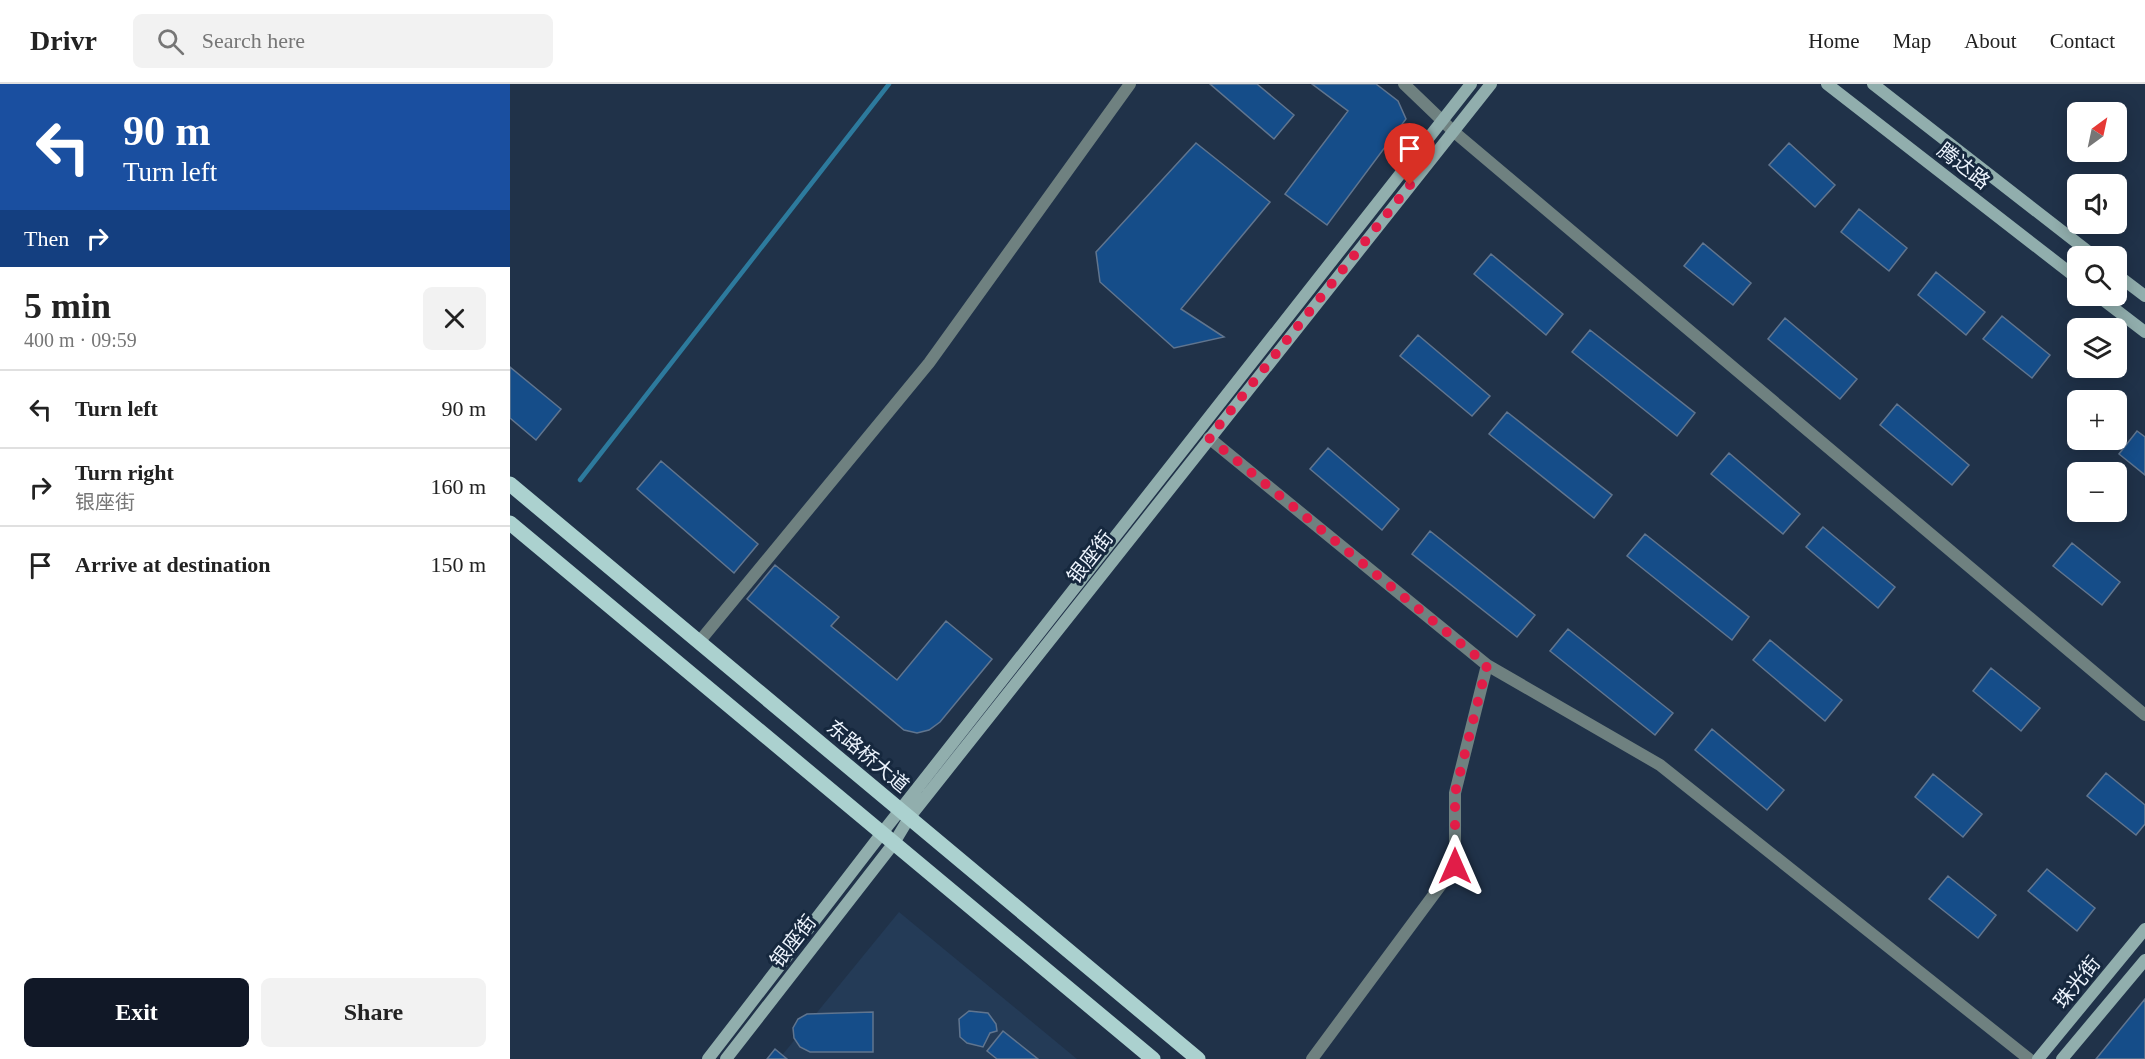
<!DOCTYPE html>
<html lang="en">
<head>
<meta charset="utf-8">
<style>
  :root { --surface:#fff; --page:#f2f2f2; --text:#222; --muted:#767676; --line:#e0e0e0; --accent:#111827 }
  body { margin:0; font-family:"Times New Roman","Noto Sans SC",serif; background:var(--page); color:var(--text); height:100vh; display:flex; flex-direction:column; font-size:22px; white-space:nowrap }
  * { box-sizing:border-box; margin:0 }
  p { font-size:20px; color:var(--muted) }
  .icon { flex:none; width:33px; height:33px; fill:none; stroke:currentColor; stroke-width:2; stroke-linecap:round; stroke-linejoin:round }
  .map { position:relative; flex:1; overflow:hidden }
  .drawer { display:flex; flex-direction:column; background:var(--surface); width:510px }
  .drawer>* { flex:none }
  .banner { background:#1a4fa0; color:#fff; overflow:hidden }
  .needle { width:39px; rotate:33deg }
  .controls { position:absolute; left:1557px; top:18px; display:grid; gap:12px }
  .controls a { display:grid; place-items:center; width:60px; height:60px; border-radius:9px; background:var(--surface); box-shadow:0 3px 15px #0003; font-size:30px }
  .pin { position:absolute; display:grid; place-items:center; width:51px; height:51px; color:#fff; margin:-62px -26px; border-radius:50% 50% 50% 0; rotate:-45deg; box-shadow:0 0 6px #0007 }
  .pin .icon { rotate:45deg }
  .me { position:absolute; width:66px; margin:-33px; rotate:0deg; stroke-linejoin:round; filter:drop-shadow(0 0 4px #0008) }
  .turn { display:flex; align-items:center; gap:21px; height:126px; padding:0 24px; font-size:27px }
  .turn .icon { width:78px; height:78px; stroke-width:2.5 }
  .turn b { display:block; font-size:42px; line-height:51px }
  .then { display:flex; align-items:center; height:57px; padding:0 24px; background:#0003; gap:12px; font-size:22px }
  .round { display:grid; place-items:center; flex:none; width:63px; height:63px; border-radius:9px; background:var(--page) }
  .overview { display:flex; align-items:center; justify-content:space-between; height:102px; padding:0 24px }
  h1 { font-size:36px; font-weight:800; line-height:45px }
  .cta { display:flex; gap:12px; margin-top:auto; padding:12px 24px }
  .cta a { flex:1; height:69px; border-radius:9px; background:var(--accent); color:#fff; font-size:24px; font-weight:800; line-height:69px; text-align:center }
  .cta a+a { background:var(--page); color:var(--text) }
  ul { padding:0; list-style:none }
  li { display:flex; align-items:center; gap:18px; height:78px; padding:0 24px; border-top:2px solid var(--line) }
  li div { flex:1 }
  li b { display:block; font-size:22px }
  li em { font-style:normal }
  header { display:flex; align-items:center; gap:36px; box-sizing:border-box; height:84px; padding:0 30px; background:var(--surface); border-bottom:2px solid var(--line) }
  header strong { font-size:28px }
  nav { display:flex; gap:33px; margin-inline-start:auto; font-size:21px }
  .search { width:420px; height:54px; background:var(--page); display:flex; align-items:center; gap:15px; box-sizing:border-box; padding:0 21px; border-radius:9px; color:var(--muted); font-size:22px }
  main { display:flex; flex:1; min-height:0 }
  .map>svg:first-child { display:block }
  .built { fill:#243b57 }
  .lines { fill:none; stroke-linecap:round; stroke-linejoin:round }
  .stream { stroke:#2d7a9d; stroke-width:4.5 }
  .building { fill:#154d89; stroke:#60758f; stroke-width:1.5 }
  .minor { stroke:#6f8180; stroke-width:12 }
  .secondary { stroke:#91aead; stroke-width:12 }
  .primary { stroke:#abd1cf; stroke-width:15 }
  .route { stroke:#e11d48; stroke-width:10; stroke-dasharray:0 18 }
  .labels { text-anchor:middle; stroke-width:6; stroke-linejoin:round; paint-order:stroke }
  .street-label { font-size:20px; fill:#edf4fd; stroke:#16283e }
</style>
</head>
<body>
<header>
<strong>Drivr</strong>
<div class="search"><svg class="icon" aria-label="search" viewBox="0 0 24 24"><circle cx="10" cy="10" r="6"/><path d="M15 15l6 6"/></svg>Search here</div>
<nav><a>Home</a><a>Map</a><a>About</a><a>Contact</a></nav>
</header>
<main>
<section class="drawer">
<div class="banner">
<div class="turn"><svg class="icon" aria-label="left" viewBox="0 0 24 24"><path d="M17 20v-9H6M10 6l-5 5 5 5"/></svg><div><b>90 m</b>Turn left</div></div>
<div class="then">Then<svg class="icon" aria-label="right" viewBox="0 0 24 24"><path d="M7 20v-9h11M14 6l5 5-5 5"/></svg></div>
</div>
<div class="overview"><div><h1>5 min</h1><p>400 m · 09:59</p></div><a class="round"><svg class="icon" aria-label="close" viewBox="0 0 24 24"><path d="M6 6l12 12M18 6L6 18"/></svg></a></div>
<ul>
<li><svg class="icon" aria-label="left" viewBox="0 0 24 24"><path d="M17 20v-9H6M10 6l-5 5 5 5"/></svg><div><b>Turn left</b></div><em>90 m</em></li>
<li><svg class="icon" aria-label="right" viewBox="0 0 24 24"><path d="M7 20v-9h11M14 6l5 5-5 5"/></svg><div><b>Turn right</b><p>银座街</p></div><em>160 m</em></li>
<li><svg class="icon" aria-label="arrive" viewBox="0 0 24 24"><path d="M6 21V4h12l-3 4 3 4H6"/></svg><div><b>Arrive at destination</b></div><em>150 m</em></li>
</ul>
<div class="cta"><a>Exit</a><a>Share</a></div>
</section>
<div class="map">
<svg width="1635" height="975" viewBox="0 0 1635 975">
  <rect width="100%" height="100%" fill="#203249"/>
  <!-- built -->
  <path class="built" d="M389,828L567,975H269Z"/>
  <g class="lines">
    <!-- stream -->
    <path class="stream" d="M70,396L379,0"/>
  </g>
  <!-- building -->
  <path class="building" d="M700,0H747L784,31L764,55Z
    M802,0H866L888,17L896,35L817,141L775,110L838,27Z
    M686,59L760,118L671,225L714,253L664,264L590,198L586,168Z
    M1279,59L1325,101L1305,123L1259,81Z
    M1349,125L1397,164L1379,187L1331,148Z
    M1193,159L1241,199L1223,221L1174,182Z
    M981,170L1053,230L1036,251L964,190Z
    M1426,188L1475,228L1456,251L1408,211Z
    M1492,232L1540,271L1522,294L1473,255Z
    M1275,234L1347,295L1330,315L1258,255Z
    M1080,246L1185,329L1167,352L1062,268Z
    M908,251L980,312L962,332L890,272Z
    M0,283L51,325L26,356L0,334Z
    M1387,320L1459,381L1442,401L1370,341Z
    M997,328L1102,411L1084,434L979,350Z
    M1627,347L1635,353V391L1609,370Z
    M818,364L889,425L872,446L800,385Z
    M1219,369L1290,430L1273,450L1201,390Z
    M151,377L248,460L224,489L127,405Z
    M1313,443L1385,503L1368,524L1296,463Z
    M920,447L1025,531L1007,553L902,470Z
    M1135,450L1239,533L1222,556L1117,472Z
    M1562,459L1610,498L1592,521L1543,482Z
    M265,481L329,533L321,542L387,596L436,537L482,575L430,638L419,646L407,649L394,646L237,515Z
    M1058,545L1163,629L1145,651L1040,567Z
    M1260,556L1332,616L1315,637L1243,576Z
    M1481,584L1530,624L1511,647L1463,607Z
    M1202,645L1274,706L1257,726L1185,666Z
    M1596,689L1635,721V740L1626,751L1577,712Z
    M1423,690L1472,730L1453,753L1405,713Z
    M1537,785L1585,824L1567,847L1518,807Z
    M1438,792L1486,831L1468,854L1419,815Z
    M1635,915V975H1586Z
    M459,927L478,929L486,940L487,947L480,949L473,963L457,959L450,953L449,935Z
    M363,928V968H300L290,963L284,954L283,944L288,935L297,930Z
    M493,947L528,975H487L477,967Z
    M265,965L277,975H257Z"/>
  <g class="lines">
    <!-- minor -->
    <path class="minor" d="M894,0L943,47L1635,631
      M699,354L977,581L1150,681L1519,975
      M189,558L419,279L620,0
      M802,975L945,782V709L977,581"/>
    <!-- secondary -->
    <path class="secondary" d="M1317,0L1568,195
      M1363,0L1584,172
      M1606,190L1635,212
      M1588,212L1635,248
      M198,975L372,749L961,0
      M216,975L384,759L399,734L981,0
      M1528,975L1635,845
      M1552,975L1635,876"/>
    <!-- primary -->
    <path class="primary" d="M0,400L688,975
      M0,439L643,975"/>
  </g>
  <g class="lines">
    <!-- route -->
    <path class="route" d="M900,101L699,354L977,581L945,709V782"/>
  </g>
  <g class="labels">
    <!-- street labels -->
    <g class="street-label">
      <text transform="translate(1454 82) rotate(38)" y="7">腾达路</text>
      <text transform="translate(580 473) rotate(-52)" y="7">银座街</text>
      <text transform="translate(358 672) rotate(40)" y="7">东路桥大道</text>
      <text transform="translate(283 857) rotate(-52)" y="7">银座街</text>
      <text transform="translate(1567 898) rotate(-51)" y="7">珠光街</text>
    </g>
  </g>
</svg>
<div class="controls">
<a><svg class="needle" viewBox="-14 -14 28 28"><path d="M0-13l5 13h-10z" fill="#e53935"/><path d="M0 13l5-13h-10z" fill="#767676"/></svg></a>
<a><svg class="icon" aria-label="sound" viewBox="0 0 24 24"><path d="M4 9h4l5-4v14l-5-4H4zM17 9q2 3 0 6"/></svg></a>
<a><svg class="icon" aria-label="search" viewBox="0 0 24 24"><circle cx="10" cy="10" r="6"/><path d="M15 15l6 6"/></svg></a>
<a><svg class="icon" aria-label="layers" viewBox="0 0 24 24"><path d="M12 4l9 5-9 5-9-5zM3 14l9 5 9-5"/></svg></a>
<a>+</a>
<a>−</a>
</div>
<div class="pin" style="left:900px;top:101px;background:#d93025"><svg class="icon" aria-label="arrive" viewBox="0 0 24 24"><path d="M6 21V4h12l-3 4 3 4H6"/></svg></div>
<svg class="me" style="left:945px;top:782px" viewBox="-20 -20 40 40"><path d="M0-17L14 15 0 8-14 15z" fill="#e11d48" stroke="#fff" stroke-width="4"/></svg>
</div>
</main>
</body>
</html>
